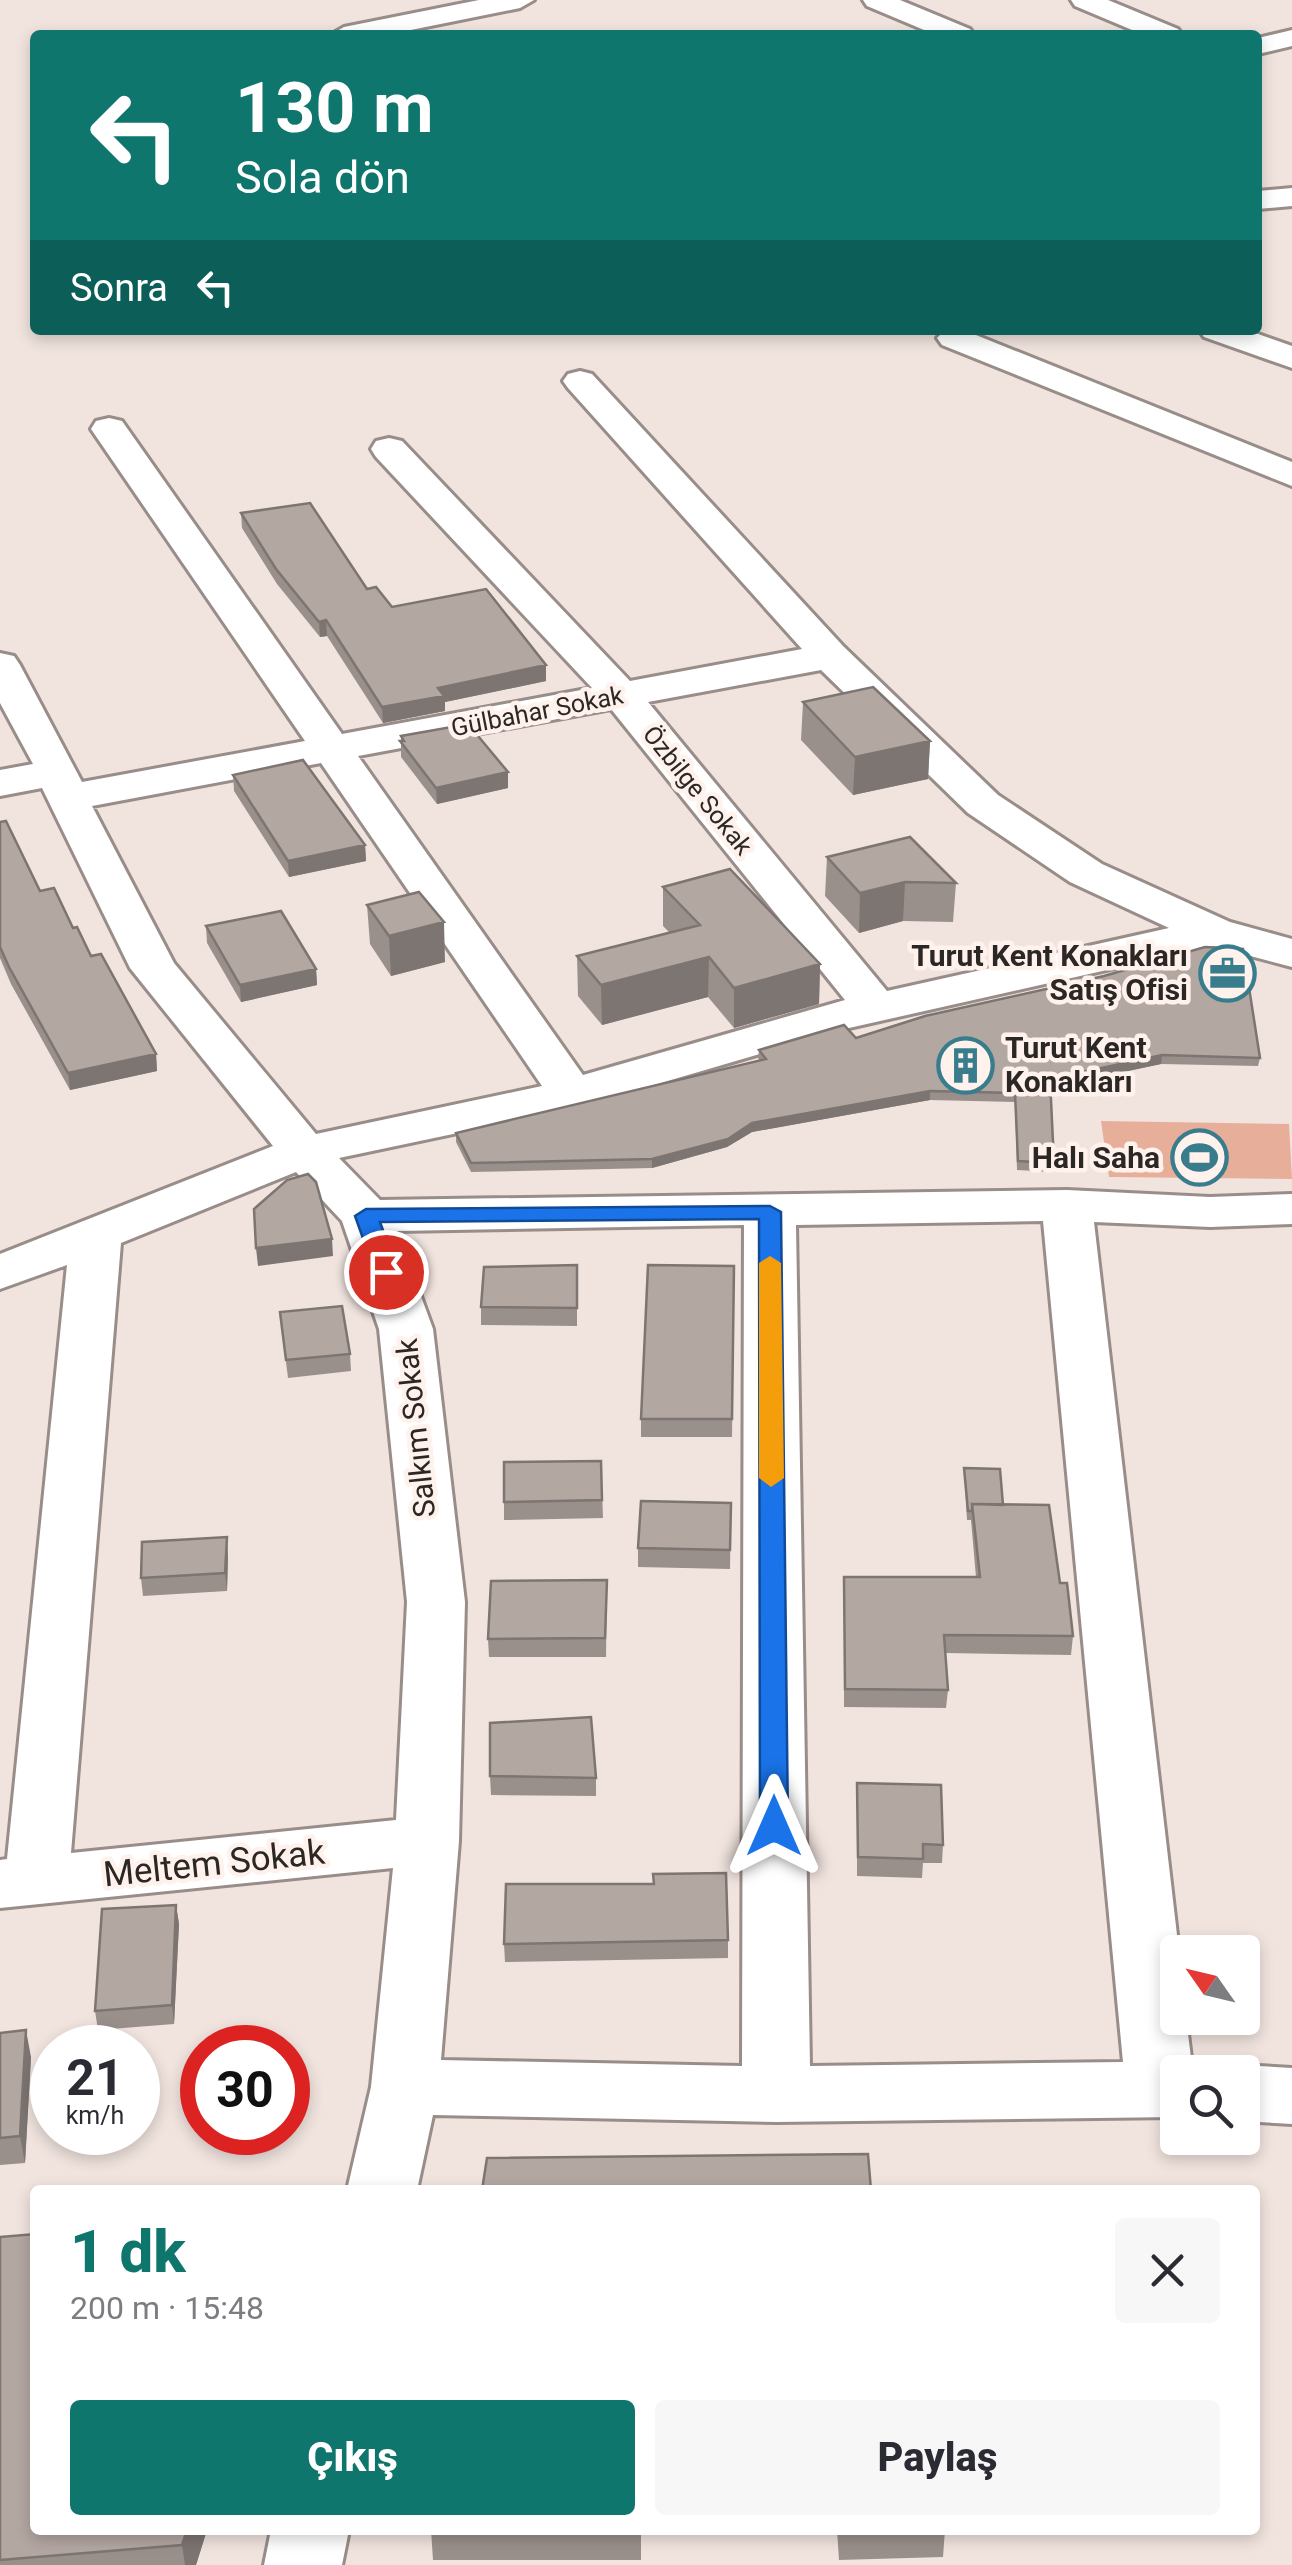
<!DOCTYPE html>
<html lang="tr">
<head>
<meta charset="utf-8">
<style>
  :root { --surface:#fff; --page:#f7f7f7; --text:#2b2b33; --muted:#7c7c81; --accent:#0f766e }
  body { margin:0; font-family:Roboto,sans-serif; background:var(--page); color:var(--text); height:100vh; display:flex; flex-direction:column; font-size:38px; white-space:nowrap }
  * { box-sizing:border-box; margin:0 }
  p { font-size:32px; color:var(--muted) }
  .icon { flex:none; width:55px; height:55px; fill:none; stroke:currentColor; stroke-width:2; stroke-linecap:round; stroke-linejoin:round }
  .map { position:relative; flex:1; overflow:hidden }
  .details { position:absolute; left:30px; top:2185px; width:1230px; height:350px; display:flex; flex-direction:column; background:var(--surface); border-radius:10px; box-shadow:0 5px 15px #0003 }
  .details>* { flex:none }
  .hud { position:absolute; left:30px; top:30px; width:1232px; height:305px; border-radius:10px; box-shadow:0 5px 15px #0003; background:#0f766e; color:#fff; overflow:hidden }
  .needle { width:65px; rotate:304deg }
  .tools { position:absolute; left:1160px; top:1935px; display:grid; gap:20px }
  .tools a { display:grid; place-items:center; width:100px; height:100px; border-radius:10px; background:var(--surface); box-shadow:0 5px 15px #0003; font-size:50px }
  .speed { position:absolute; left:30px; top:2025px; display:flex; gap:20px; font-size:50px; font-weight:700; text-align:center }
  .speed>* { display:grid; place-content:center; width:130px; height:130px; border-radius:50%; background:var(--surface); box-shadow:0 5px 15px #0003; line-height:1 }
  .speed small { font-size:25px; font-weight:400 }
  .speed .limit { border:15px solid #d22; background:#fff; color:#111 }
  .pin { position:absolute; display:grid; place-items:center; width:85px; height:85px; color:#fff; margin:-42px; border:5px solid #fff; border-radius:50%; box-shadow:0 2px 10px #0007 }
  .me { position:absolute; width:110px; margin:-55px; rotate:0deg; stroke-linejoin:round; filter:drop-shadow(0 0 8px #0008) }
  .turn { display:flex; align-items:center; gap:35px; height:210px; padding:0 40px; font-size:45px }
  .turn .icon { width:130px; height:130px; stroke-width:2.5 }
  .turn b { display:block; font-size:70px; line-height:85px }
  .then { display:flex; align-items:center; height:95px; padding:0 40px; background:#0003; gap:20px; font-size:38px }
  .round { display:grid; place-items:center; flex:none; width:105px; height:105px; border-radius:10px; background:var(--page) }
  .headline { display:flex; align-items:center; justify-content:space-between; height:170px; padding:0 40px }
  h1 { font-size:60px; font-weight:800; line-height:75px; color:var(--accent) }
  .cta { display:flex; gap:20px; margin-top:auto; padding:20px 40px }
  .cta a { flex:1; height:115px; border-radius:10px; background:var(--accent); color:#fff; font-size:40px; font-weight:800; line-height:115px; text-align:center }
  .cta a+a { background:var(--page); color:var(--text) }
  .map>svg:first-child { display:block }
  .green { fill:#e7af9a }
  .lines { fill:none; stroke-linecap:round; stroke-linejoin:round }
  .minor-casing { stroke:#998d89; stroke-width:6 }
  .minor { fill:#fff; fill-rule:evenodd }
  .wall { fill:#9a908b }
  .shaded-wall { fill:#7d7571 }
  .building { fill:#b3a7a2; stroke:#7d7571; stroke-width:2.5 }
  .route { fill:#1a73e8; stroke:#114b97; stroke-width:2.5 }
  .slow { fill:#f59e0b }
  .labels { text-anchor:middle; stroke-width:9; stroke-linejoin:round; paint-order:stroke }
  .far-street-label { font-size:25px; fill:#2b2725; stroke:#fff1ec }
  .poi-label { font-size:30px; font-weight:bold; fill:#2b2725; stroke:#fff1ec; text-anchor:end }
  .street-label { font-size:30px; fill:#2b2725; stroke:#fff1ec }
  .near-street-label { font-size:35px; fill:#2b2725; stroke:#fff1ec }
</style>
</head>
<body>
<div class="map">
<svg width="1292" height="2565" viewBox="0 0 1292 2565">
  <rect width="100%" height="100%" fill="#f1e4df"/>
  <!-- green -->
  <path class="green" d="M1101,1121L1289,1124L1292,1179L1109,1177Z"/>
  <g class="lines">
    <defs>
      <path id="minor" d="M479,0H534L520,8L386,35H330L344,27Z
        M863,0H900L970,29L974,35H936L867,6Z
        M1071,0H1108L1178,29L1182,35H1144L1075,6Z
        M1292,30V46L1258,54V38Z
        M1292,188V206L1258,209V191Z
        M945,330L966,331L1292,462V486L942,345L937,338Z
        M1199,330H1247L1292,346V368L1204,337Z
        M580,371L592,374L844,647L998,795L1102,864L1230,922L1292,939V967L1213,946L849,1028L572,1109L339,1158L380,1200L1067,1190L1210,1197L1292,1194V1224L1210,1227L1094,1222L1179,1952L1178,2018H1186L1192,2066L1204,2072H1178V2117L776,2122L433,2115L417,2190H347L371,2087L393,1868L0,1908V1860L7,1859L67,1265L0,1289V1254L273,1146L130,968L42,788L0,796V770L33,764L0,703V653L14,656L20,665L82,782L305,741L91,429L96,421L109,418L122,421L342,734L592,688L376,457L371,449L376,441L389,438L402,441L630,681L802,649L568,388L563,381L568,374ZM821,670L968,813L1070,882L1169,928L887,991L648,702ZM611,709L845,1000L583,1075L358,756ZM321,763L542,1086L316,1134L174,963L92,806ZM296,1172L342,1221L379,1329L407,1602L396,1820L71,1853L121,1243ZM1043,1221L1123,2062L810,2066L796,1225ZM744,1225L742,2066L441,2060L459,1841L465,1602L433,1329L397,1231Z
        M1242,2065L1292,2068V2124L1242,2121V2072H1221Z
        M271,2530H349L342,2565H264Z"/>
    </defs>
    <!-- minor casing -->
    <use href="#minor" class="minor-casing"/>
    <!-- minor -->
    <use href="#minor" class="minor"/>
  </g>
  <!-- wall -->
  <path class="wall" d="M241,513L367,589L392,607L546,665V681L445,702V711L383,723L327,636L320,637L277,584L242,528Z
    M803,702L930,741L928,779L853,795L801,740Z
    M401,736L508,788L437,804L401,757Z
    M233,775L365,845L366,861L289,877L234,791Z
    M0,822L40,891L73,928L156,1054L157,1071L70,1090L11,984L0,958Z
    M827,857L956,883L953,922L903,921L859,933L825,896Z
    M663,887L820,964L819,1004L734,1028L708,997L602,1025L578,996L577,956L669,932L663,926Z
    M367,905L445,962L391,976L370,944Z
    M206,926L316,969L317,985L241,1002L207,943Z
    M856,1038L1260,1058L1258,1066L1161,1064L1050,1087L1053,1172L1017,1170L1015,1102L930,1100L752,1132L727,1147L652,1168L471,1172L456,1142V1133L760,1061L758,1058L759,1050Z
    M577,1265V1326L481,1325V1307Z
    M734,1266L732,1437H641V1419Z
    M282,1330L350,1354L351,1371L288,1378Z
    M601,1461L603,1518L504,1520V1502Z
    M964,1468L1003,1505L1060,1583L1073,1636L1071,1655L945,1653L948,1690L946,1708L844,1707V1577H976L971,1520H967Z
    M731,1503L730,1569L638,1567V1548Z
    M228,1556L227,1591L143,1596L141,1578Z
    M607,1580L606,1657H489L488,1639Z
    M490,1776L596,1778V1796L491,1795Z
    M857,1783L943,1845L942,1863H923L922,1878L857,1876Z
    M654,1884L728,1940V1958L505,1962L504,1944Z
    M176,1905L179,1924L174,2024L98,2030L95,2011Z
    M0,2033L31,2057L25,2163L0,2165Z
    M0,2237L207,2530L196,2565H0Z
    M431,2530H641V2560H433Z
    M837,2530H945L943,2557L839,2560Z"/>
  <!-- shaded-wall -->
  <path class="shaded-wall" d="M326,620L327,636L320,637L319,622Z
    M546,665V681L445,702V711L383,723L382,707L438,688Z
    M930,741L928,779L853,795L855,757Z
    M508,772V788L437,804L436,788Z
    M365,845L366,861L289,877L288,861Z
    M905,882L903,921L859,933L860,893Z
    M444,922L445,962L391,976L389,936Z
    M709,957L708,997L602,1025L601,985Z
    M820,964L819,1004L734,1028V988Z
    M316,969L317,985L241,1002L240,985Z
    M156,1054L157,1071L70,1090L68,1073Z
    M1162,1055L1161,1064L1049,1088L1050,1079Z
    M930,1091V1100L752,1132L727,1147L652,1168V1159L752,1123Z
    M332,1239L333,1256L258,1266L256,1248Z
    M227,1537L228,1556L227,1591L225,1573Z
    M176,1905L179,1924L174,2024L172,2005Z
    M26,2030L31,2057L25,2163L20,2136Z
    M187,2530H207L196,2565H185L182,2545Z"/>
  <!-- building -->
  <path class="building" d="M310,503L367,589L376,587L392,607L486,589L546,665L438,688L444,696L382,707L326,620L319,622L276,569L241,513Z
    M873,687L930,741L855,757L803,702Z
    M468,724L508,772L436,788L400,741H404L401,736Z
    M303,760L365,845L288,861L233,775Z
    M6,821L40,891L54,888L73,928L77,927L91,956L101,954L156,1054L68,1073L9,967L0,947V822Z
    M910,837L956,883L905,882L860,893L827,857Z
    M730,869L820,964L734,988L709,957L601,985L577,956L700,925L663,887Z
    M419,892L444,922L389,936L367,905Z
    M281,911L316,969L240,985L206,926Z
    M1205,947L1243,949L1260,1058L1162,1055L1050,1079L1054,1163L1018,1161L1015,1093L930,1091L752,1123L728,1139L652,1159L471,1163L456,1133L766,1059L759,1050L844,1025L856,1038L925,1016L1104,976Z
    M308,1174L316,1182L332,1239L256,1248L254,1209L287,1180Z
    M577,1265V1308L481,1307L484,1267Z
    M648,1265L734,1266L732,1419H641Z
    M342,1306L350,1354L286,1360L280,1312Z
    M601,1461L602,1500L504,1502V1462Z
    M964,1468L1000,1469L1003,1505L972,1504V1511H968Z
    M641,1501L731,1503L730,1550L638,1548Z
    M972,1504L1049,1505L1060,1583H1067L1073,1636L944,1635L948,1690L845,1689L844,1577H980Z
    M227,1537L225,1573L141,1578L142,1542Z
    M607,1580L605,1638L488,1639L491,1581Z
    M591,1717L596,1778L490,1776V1723Z
    M857,1783L941,1785L943,1845L923,1844V1859L858,1857Z
    M726,1873L728,1940L504,1944L506,1884H654L653,1874Z
    M176,1905L172,2005L95,2011L102,1909Z
    M26,2030L20,2136L0,2138V2033Z
    M868,2154L871,2190H482L487,2158Z
    M35,2234V2530H187L182,2545L0,2560V2237Z"/>
  <!-- route -->
  <path class="route" d="M770,1206L781,1212L788,1826L784,1833H764L760,1826L759,1219L380,1222L398,1272L386,1279L375,1272L355,1216L366,1209Z"/>
  <!-- slow -->
  <path class="slow" d="M770,1256L781,1263L784,1478L771,1487L759,1478V1263Z"/>
  <!-- icons -->
  <defs>
    <symbol id="office-ring" viewBox="-11 -11 22 22"><circle r="9.5" fill="#fff1ec" stroke="#397d8d" stroke-width="1.5"/><path d="M-6-3h4V-5.5h4V-3h4V5H-6ZM-1-4.5V-3h2v-1.5ZM-6 0V1H6V0Z" fill="#397d8d"/></symbol>
    <symbol id="building-ring" viewBox="-11 -11 22 22"><circle r="9.5" fill="#fff1ec" stroke="#397d8d" stroke-width="1.5"/><path d="M-4-6H4V6H1V3H-1V6H-4ZM-2.5-4.3h1.7v1.8h-1.7ZM.8-4.3h1.7v1.8H.8ZM-2.5-1h1.7V.8h-1.7ZM.8-1h1.7V.8H.8Z" fill="#397d8d"/></symbol>
    <symbol id="stadium-ring" viewBox="-11 -11 22 22"><circle r="9.5" fill="#fff1ec" stroke="#397d8d" stroke-width="1.5"/><path d="M0-5a6.5 5 0 1 0 0 10a6.5 5 0 1 0 0-10ZM-3.5-1.8h7v3.6h-7Z" fill="#397d8d"/></symbol>
  </defs>
  <g fill-rule="evenodd">
    <use href="#office-ring" x="1196" y="942" width="63" height="63"/>
    <use href="#building-ring" x="934" y="1034" width="63" height="63"/>
    <use href="#stadium-ring" x="1168" y="1126" width="63" height="63"/>
  </g>
  <g class="labels">
    <!-- far-street labels -->
    <g class="far-street-label">
      <text transform="translate(537 711) rotate(-11)" y="9">Gülbahar Sokak</text>
      <text transform="translate(698 790) rotate(51)" y="9">Özbilge Sokak</text>
    </g>
    <!-- poi labels -->
    <g class="poi-label">
      <text x="1188" y="966">Turut Kent Konakları<tspan x="1188" dy="34">Satış Ofisi</tspan></text>
      <text x="1005" y="1058" text-anchor="start">Turut Kent<tspan x="1005" dy="34">Konakları</tspan></text>
      <text x="1160" y="1168">Halı Saha</text>
    </g>
    <!-- street labels -->
    <g class="street-label">
      <text transform="translate(416 1428) rotate(-96)" y="10">Salkım Sokak</text>
    </g>
    <!-- near-street labels -->
    <g class="near-street-label">
      <text transform="translate(214 1863) rotate(-6)" y="12">Meltem Sokak</text>
    </g>
  </g>
</svg>
<div class="tools">
<a><svg class="needle" viewBox="-14 -14 28 28"><path d="M0-13l5 13h-10z" fill="#e53935"/><path d="M0 13l5-13h-10z" fill="#7c7c81"/></svg></a>
<a><svg class="icon" aria-label="search" viewBox="0 0 24 24"><circle cx="10" cy="10" r="6"/><path d="M15 15l6 6"/></svg></a>
</div>
<div class="speed"><div>21<small>km/h</small></div><div class="limit">30</div></div>
<div class="pin" style="left:386px;top:1272px;background:#d93025"><svg class="icon" aria-label="arrive" viewBox="0 0 24 24"><path d="M6 21V4h12l-3 4 3 4H6"/></svg></div>
<svg class="me" style="left:774px;top:1826px" viewBox="-20 -20 40 40"><path d="M0-17L14 15 0 8-14 15z" fill="#1a73e8" stroke="#fff" stroke-width="4"/></svg>
<div class="hud">
<div class="turn"><svg class="icon" aria-label="left" viewBox="0 0 24 24"><path d="M17 20v-9H6M10 6l-5 5 5 5"/></svg><div><b>130 m</b>Sola dön</div></div>
<div class="then">Sonra<svg class="icon" aria-label="left" viewBox="0 0 24 24"><path d="M17 20v-9H6M10 6l-5 5 5 5"/></svg></div>
</div>
<section class="details">
<div class="headline"><div><h1>1 dk</h1><p>200 m · 15:48</p></div><a class="round"><svg class="icon" aria-label="close" viewBox="0 0 24 24"><path d="M6 6l12 12M18 6L6 18"/></svg></a></div>
<div class="cta"><a>Çıkış</a><a>Paylaş</a></div>
</section>
</div>
</body>
</html>
